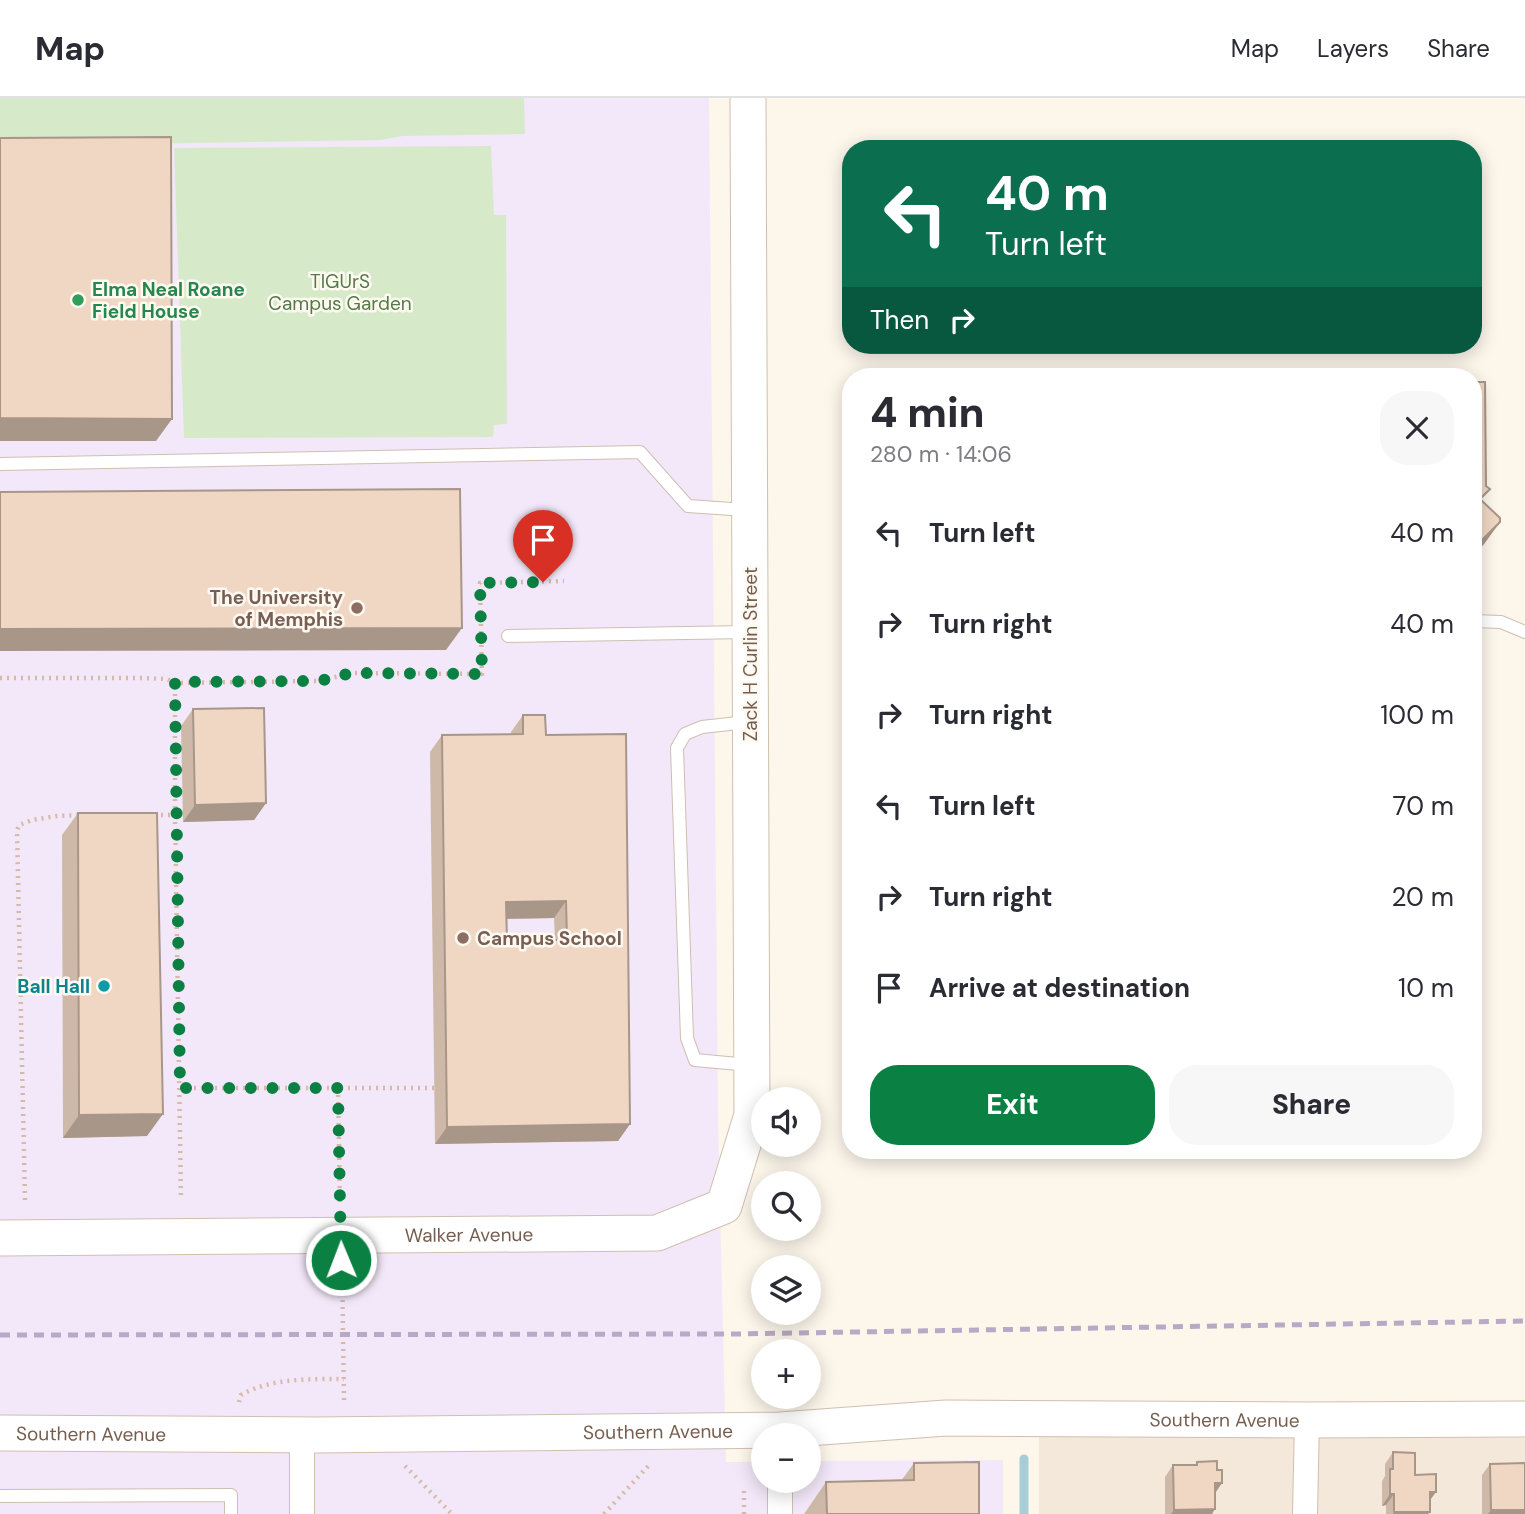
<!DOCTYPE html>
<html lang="en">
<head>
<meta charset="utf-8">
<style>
  :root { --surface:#fff; --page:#f7f7f7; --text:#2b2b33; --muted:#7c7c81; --line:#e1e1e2; --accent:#0b8043 }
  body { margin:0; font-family:"DM Sans",sans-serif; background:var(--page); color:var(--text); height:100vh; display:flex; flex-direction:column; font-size:26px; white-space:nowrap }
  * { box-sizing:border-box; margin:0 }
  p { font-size:23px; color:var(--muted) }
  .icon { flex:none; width:38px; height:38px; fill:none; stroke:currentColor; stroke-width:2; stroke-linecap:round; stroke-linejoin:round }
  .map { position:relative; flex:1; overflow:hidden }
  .drawer { position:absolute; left:842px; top:270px; width:640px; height:791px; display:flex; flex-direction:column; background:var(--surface); border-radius:28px; box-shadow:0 4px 18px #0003 }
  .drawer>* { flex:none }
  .top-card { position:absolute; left:842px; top:42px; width:640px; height:214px; border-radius:28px; box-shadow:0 4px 18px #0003; background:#0b6e4f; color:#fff; overflow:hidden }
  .fabs { position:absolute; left:751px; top:989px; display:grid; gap:14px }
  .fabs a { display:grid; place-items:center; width:70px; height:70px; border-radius:50%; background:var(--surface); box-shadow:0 4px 18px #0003; font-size:35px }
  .pin { position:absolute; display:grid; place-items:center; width:60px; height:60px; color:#fff; margin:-72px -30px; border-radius:50% 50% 50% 0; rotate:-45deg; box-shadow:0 0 7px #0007 }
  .pin .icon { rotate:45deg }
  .me { position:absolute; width:77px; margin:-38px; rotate:359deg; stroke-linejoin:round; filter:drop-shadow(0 0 5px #0008) }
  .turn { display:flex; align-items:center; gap:24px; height:147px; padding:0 28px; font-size:32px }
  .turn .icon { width:91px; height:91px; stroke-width:2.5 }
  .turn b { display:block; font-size:49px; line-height:60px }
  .then { display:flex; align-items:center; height:66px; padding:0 28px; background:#0003; gap:14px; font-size:26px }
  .round { display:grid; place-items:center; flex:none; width:74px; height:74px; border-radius:28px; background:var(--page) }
  .headline { display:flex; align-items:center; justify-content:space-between; height:119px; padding:0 28px }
  h1 { font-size:42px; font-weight:800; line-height:52px }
  .cta { display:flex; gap:14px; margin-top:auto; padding:14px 28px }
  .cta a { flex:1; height:80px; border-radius:28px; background:var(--accent); color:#fff; font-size:28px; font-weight:800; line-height:80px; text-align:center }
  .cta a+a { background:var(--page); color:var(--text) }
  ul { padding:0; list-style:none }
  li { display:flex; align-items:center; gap:21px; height:91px; padding:0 28px }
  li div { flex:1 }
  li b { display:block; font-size:26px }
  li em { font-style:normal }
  header { display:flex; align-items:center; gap:42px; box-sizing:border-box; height:98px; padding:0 35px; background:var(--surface); border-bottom:2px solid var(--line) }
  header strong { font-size:33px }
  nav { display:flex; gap:38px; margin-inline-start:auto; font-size:24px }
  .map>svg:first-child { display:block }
  .residential { fill:#f3e8da }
  .education { fill:#f3e8f9 }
  .green { fill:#d6eaca }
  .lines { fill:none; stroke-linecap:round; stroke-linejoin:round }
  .stream { stroke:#a7cdd6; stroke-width:9 }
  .lane-casing { stroke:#cebfb1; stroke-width:14 }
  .street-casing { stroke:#cebfb1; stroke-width:26 }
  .secondary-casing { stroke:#d0bfaf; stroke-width:37 }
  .path { stroke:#d6baa7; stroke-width:4.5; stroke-dasharray:2 5; stroke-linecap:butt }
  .lane { stroke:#fff; stroke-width:12 }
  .street { stroke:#fff; stroke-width:24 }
  .secondary { stroke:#fff; stroke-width:35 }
  .rail { stroke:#baa9c6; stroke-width:5; stroke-dasharray:10 7; stroke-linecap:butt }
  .wall { fill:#ceb9a9; fill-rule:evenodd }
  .shaded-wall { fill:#a89689 }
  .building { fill:#f0d7c4; stroke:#a89689; stroke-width:2; fill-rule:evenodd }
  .route { stroke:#0b8043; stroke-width:12; stroke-dasharray:0 21.6 }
  .leisure-dot { fill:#2e9e5b; stroke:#fefaf2; stroke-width:2.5 }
  .education-dot { fill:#8d6e63; stroke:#fefaf2; stroke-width:2.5 }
  .culture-dot { fill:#0f9aa8; stroke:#fefaf2; stroke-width:2.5 }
  .labels { text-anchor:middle; stroke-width:5; stroke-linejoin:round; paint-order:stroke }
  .park-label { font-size:19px; fill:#547b47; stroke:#fefaf2 }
  .leisure-label { font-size:19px; font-weight:bold; fill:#27864d; stroke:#fefaf2; text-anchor:start }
  .education-label { font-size:19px; font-weight:bold; fill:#785e54; stroke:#fefaf2; text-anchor:end }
  .street-label { font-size:19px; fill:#765e4f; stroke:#fefaf2 }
  .culture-label { font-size:19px; font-weight:bold; fill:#0d838f; stroke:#fefaf2; text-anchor:end }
</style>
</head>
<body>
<header>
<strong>Map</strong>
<nav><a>Map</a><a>Layers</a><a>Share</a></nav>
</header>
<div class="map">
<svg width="1525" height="1416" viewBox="0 0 1525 1416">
  <rect width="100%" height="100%" fill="#fcf6eb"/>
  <!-- residential -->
  <path class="residential" d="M1039,1339L1525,1340V1416H1039Z"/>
  <!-- education -->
  <path class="education" d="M0,0H709L718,1021L726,1364H763V1382H808L809,1363L1003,1362V1416H0Z"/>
  <!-- green -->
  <path class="green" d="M0,0H524L525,36L403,38L380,42L0,48Z
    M491,48L494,117H506L507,326L494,327L493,339L184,340L174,50Z"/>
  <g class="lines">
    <!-- stream -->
    <path class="stream" d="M1024,1361V1416"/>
    <defs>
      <path id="lane" d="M0,366L640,354L688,408L746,412
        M1474,523L1501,524L1525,534
        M508,538L746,534
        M747,624L702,629L685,636L677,650L687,940L695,962L749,967
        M0,1398L231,1397V1416"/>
      <path id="street" d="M302,1337V1416
        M780,1416V1382
        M1305,1416L1307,1322"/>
      <g id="secondary">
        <path id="s1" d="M0,1140L657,1135L724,1108L752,1017L748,0"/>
        <path id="s2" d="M0,1335L316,1337L780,1332L946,1320L1307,1322L1525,1321"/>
      </g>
    </defs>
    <!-- lane casing -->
    <use href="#lane" class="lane-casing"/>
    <!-- street casing -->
    <use href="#street" class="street-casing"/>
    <!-- secondary casing -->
    <use href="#secondary" class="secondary-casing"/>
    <!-- path -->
    <path class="path" d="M0,580H142L167,581L175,585L320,583L351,575L482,576L480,485L564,483
      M154,717H175V585
      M175,717L181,1102
      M180,990H434
      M338,990L340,1106
      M25,1102L17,733L19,727L32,722L57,718L82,717
      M342,1167L344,1303
      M239,1304L241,1297C270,1280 311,1281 344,1281
      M405,1368L452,1416
      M744,1393V1416
      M604,1416L651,1365"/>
    <!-- lane -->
    <use href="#lane" class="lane"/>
    <!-- street -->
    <use href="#street" class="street"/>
    <!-- secondary -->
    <use href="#secondary" class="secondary"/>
    <!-- rail -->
    <path class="rail" d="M0,1237L734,1236L1525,1223"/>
  </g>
  <!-- wall -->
  <path class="wall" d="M1474,284L1482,403L1500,424L1484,446L1474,457Z
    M193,611L266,705L254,722L183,724L181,628Z
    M523,617L546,637L630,1026L618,1043L435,1046L430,654L442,637L511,636V634ZM554,820L555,842L507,843V821Z
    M78,715L147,1038L63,1040L62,737Z
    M1393,1354L1430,1402V1414L1428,1416H1386V1407L1382,1408V1383L1385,1378V1366Z
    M1197,1364L1222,1385L1215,1396L1212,1416H1165V1379L1173,1367H1195Z
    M914,1365L979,1416H804L826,1384L901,1383Z
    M1490,1366L1525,1416H1482V1377Z"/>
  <!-- shaded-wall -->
  <path class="shaded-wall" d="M0,320L172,321L156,343H0Z
    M1500,424L1484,446L1474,457V454L1481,443Z
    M462,530L446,552L0,553V531Z
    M266,705L254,722L183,724L195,707Z
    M566,803L554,820L494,821L506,804Z
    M163,1016L147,1038L63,1040L79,1017Z
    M630,1026L618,1043L435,1046L447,1029Z
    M1215,1385H1222L1214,1396Z
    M1430,1394H1436L1428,1405Z
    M1390,1396H1394L1386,1407L1382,1408Z
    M1215,1411L1212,1416H1171L1174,1412Z
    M1491,1412H1525V1416H1488Z
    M1394,1414H1430L1428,1416H1393Z"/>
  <!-- building -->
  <path class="building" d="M171,39L172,321L0,320V40Z
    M1474,284H1485L1486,388L1490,391L1480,401L1500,420V424L1481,443L1474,436Z
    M460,391L462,530L0,531V394Z
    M264,610L266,705L195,707L193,611Z
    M523,617H545L546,637L626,636L630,1026L447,1029L442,637L523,636ZM566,803L567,842L507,843L506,804Z
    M78,715H157L163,1016L79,1017Z
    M1393,1354L1415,1355V1377L1436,1376V1394H1430V1414H1394V1396H1390V1371H1393Z
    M1217,1363V1372H1222V1385H1215V1411L1174,1412L1173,1367H1197V1364Z
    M979,1364V1416H827L826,1384L914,1382V1365Z
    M1525,1365V1412H1491L1490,1366Z"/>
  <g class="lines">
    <!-- route -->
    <path class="route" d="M341,1162L338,990H180L175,584L320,583L351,575L482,576L480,485L543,484"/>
  </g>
  <!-- markers -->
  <circle class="leisure-dot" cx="78" cy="202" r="7"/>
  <g class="education-dot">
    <circle cx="357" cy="510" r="7"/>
    <circle cx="463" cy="840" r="7"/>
  </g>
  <circle class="culture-dot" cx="104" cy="888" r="7"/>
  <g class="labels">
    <!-- park labels -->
    <g class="park-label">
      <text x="340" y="190">TIGUrS<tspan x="340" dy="22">Campus Garden</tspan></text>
    </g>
    <!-- leisure labels -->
    <g class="leisure-label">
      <text x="92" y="198">Elma Neal Roane<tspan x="92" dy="22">Field House</tspan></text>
    </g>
    <!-- education labels -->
    <g class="education-label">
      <text x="343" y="506">The University<tspan x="343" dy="22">of Memphis</tspan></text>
      <text x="477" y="847" text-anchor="start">Campus School</text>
    </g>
    <!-- street labels -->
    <g class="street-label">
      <text transform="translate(750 556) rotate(-90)" y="7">Zack H Curlin Street</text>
      <text dy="7" stroke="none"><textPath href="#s1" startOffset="469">Walker Avenue</textPath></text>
      <text dy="7" stroke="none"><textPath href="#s2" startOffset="1225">Southern Avenue</textPath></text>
      <text dy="7" stroke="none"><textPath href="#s2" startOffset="658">Southern Avenue</textPath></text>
      <text dy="7" stroke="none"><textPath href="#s2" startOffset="91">Southern Avenue</textPath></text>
    </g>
    <!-- culture labels -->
    <g class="culture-label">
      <text x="90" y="895">Ball Hall</text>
    </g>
  </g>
</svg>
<div class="fabs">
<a><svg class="icon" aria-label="sound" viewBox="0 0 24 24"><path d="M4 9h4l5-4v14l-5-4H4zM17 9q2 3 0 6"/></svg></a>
<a><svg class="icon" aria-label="search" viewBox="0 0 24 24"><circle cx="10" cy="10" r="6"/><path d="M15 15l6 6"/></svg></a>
<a><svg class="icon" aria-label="layers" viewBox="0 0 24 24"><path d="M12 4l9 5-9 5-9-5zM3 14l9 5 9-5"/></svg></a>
<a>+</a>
<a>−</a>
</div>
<div class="pin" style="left:543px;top:484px;background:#d93025"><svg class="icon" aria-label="arrive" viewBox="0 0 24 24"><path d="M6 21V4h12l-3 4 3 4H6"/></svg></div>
<svg class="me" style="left:341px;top:1162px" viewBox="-20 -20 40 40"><circle r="17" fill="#0b8043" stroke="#fff" stroke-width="3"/><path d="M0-11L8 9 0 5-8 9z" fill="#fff"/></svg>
<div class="top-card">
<div class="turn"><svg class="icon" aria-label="left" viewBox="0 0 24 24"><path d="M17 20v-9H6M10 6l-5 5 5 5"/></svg><div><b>40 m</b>Turn left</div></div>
<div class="then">Then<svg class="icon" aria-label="right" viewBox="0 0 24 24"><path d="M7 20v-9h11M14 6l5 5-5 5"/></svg></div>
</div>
<section class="drawer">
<div class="headline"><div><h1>4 min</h1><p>280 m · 14:06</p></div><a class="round"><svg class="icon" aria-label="close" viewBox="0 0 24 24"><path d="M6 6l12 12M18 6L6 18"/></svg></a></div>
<ul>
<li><svg class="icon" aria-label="left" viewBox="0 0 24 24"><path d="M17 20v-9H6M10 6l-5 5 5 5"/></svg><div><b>Turn left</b></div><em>40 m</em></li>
<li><svg class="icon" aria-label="right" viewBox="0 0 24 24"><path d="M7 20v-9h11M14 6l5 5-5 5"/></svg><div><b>Turn right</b></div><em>40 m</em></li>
<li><svg class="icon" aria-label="right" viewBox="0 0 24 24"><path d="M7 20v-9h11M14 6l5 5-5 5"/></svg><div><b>Turn right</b></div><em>100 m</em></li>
<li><svg class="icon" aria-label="left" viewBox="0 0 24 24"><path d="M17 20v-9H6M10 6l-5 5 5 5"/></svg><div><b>Turn left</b></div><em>70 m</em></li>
<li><svg class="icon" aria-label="right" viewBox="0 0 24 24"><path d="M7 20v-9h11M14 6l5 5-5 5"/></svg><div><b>Turn right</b></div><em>20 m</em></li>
<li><svg class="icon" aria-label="arrive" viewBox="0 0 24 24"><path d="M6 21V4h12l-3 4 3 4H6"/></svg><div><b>Arrive at destination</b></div><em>10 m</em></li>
</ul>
<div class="cta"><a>Exit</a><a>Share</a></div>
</section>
</div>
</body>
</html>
